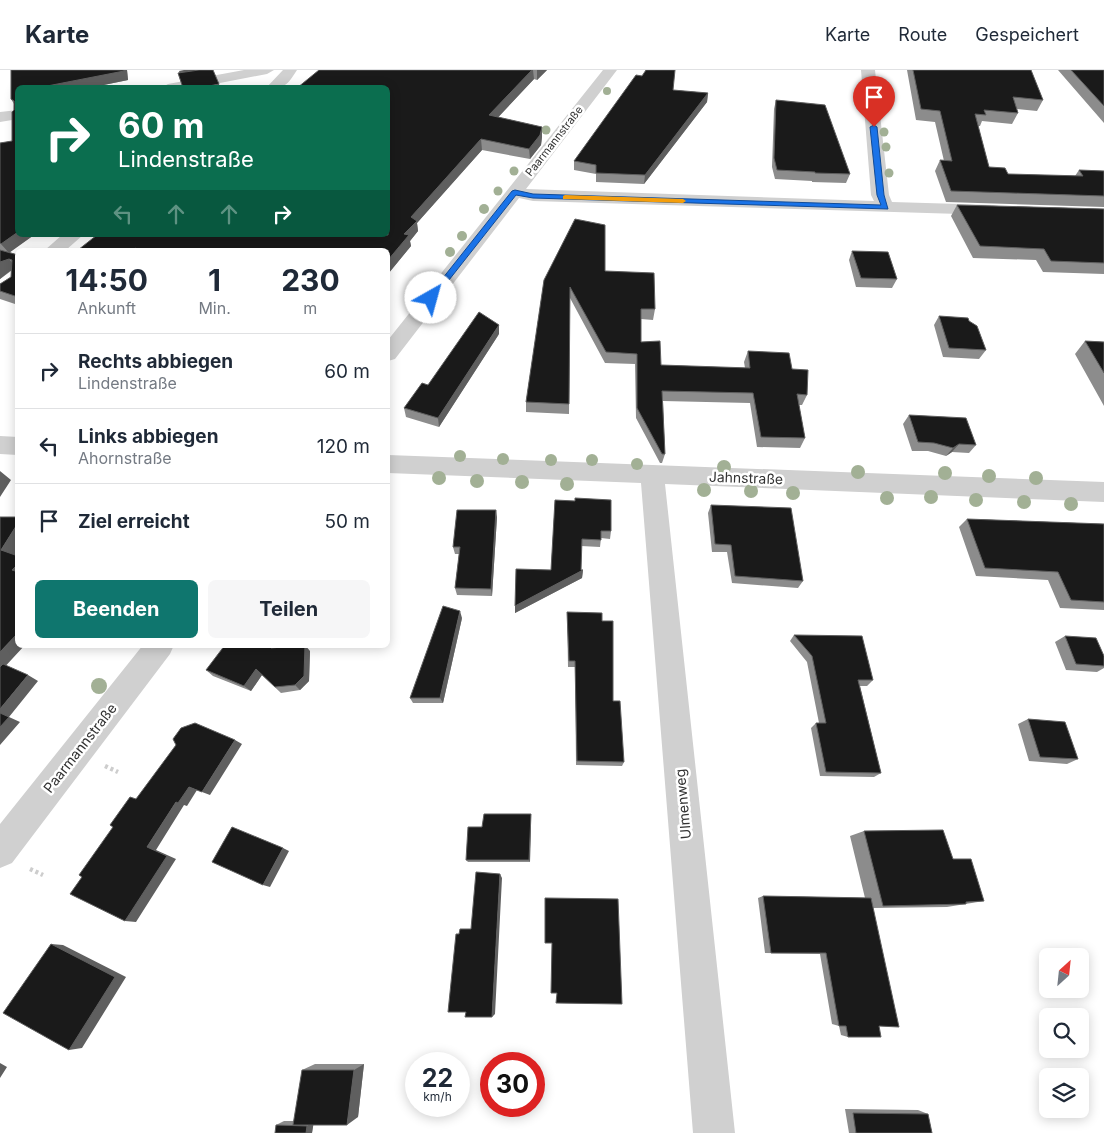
<!DOCTYPE html>
<html lang="de">
<head>
<meta charset="utf-8">
<style>
  :root { --surface:#fff; --page:#f6f6f7; --text:#1f2937; --muted:#747a83; --line:#e0e1e3; --accent:#0f766e }
  body { margin:0; font-family:Inter,sans-serif; background:var(--page); color:var(--text); height:100vh; display:flex; flex-direction:column; font-size:19px; white-space:nowrap }
  * { box-sizing:border-box; margin:0 }
  p { font-size:16px; color:var(--muted) }
  .icon { flex:none; width:28px; height:28px; fill:none; stroke:currentColor; stroke-width:2; stroke-linecap:round; stroke-linejoin:round }
  .map { position:relative; flex:1; overflow:hidden }
  .details { position:absolute; left:15px; top:178px; width:375px; height:400px; display:flex; flex-direction:column; background:var(--surface); border-radius:8px; box-shadow:0 2px 12px #0003 }
  .details>* { flex:none }
  .banner { position:absolute; left:15px; top:15px; width:375px; height:152px; border-radius:8px; box-shadow:0 2px 12px #0003; background:#0b6e4f; color:#fff; overflow:hidden }
  .needle { width:32px; rotate:27deg }
  .buttons { position:absolute; left:1039px; top:878px; display:grid; gap:10px }
  .buttons a { display:grid; place-items:center; width:50px; height:50px; border-radius:8px; background:var(--surface); box-shadow:0 2px 12px #0003; font-size:25px }
  .speed { position:absolute; left:405px; top:982px; display:flex; gap:10px; font-size:25px; font-weight:700; text-align:center }
  .speed>* { display:grid; place-content:center; width:65px; height:65px; border-radius:50%; background:var(--surface); box-shadow:0 2px 12px #0003; line-height:1 }
  .speed small { font-size:12px; font-weight:400 }
  .speed .limit { border:8px solid #d22; background:#fff; color:#111 }
  .pin { position:absolute; display:grid; place-items:center; width:42px; height:42px; color:#fff; margin:-51px -21px; border-radius:50% 50% 50% 0; rotate:-45deg; box-shadow:0 0 5px #0007 }
  .pin .icon { rotate:45deg }
  .me { position:absolute; width:55px; margin:-28px; rotate:38deg; stroke-linejoin:round; filter:drop-shadow(0 0 4px #0008) }
  .turn { display:flex; align-items:center; gap:18px; height:105px; padding:0 20px; font-size:22px }
  .turn .icon { width:65px; height:65px; stroke-width:2.5 }
  .turn b { display:block; font-size:35px; line-height:42px }
  .lanes { display:flex; align-items:center; height:48px; padding:0 20px; background:#0003; justify-content:center; gap:25px; direction:ltr }
  .lanes .off { opacity:.35 }
  .eta { display:flex; justify-content:space-evenly; align-items:center; height:85px; text-align:center }
  .eta b { font-size:30px; font-weight:700; line-height:35px }
  .primary-button { display:flex; gap:10px; margin-top:auto; padding:10px 20px }
  .primary-button a { flex:1; height:58px; border-radius:8px; background:var(--accent); color:#fff; font-size:20px; font-weight:700; line-height:58px; text-align:center }
  .primary-button a+a { background:var(--page); color:var(--text) }
  ul { padding:0; list-style:none }
  li { display:flex; align-items:center; gap:15px; height:75px; padding:0 20px; border-top:1px solid var(--line) }
  li div { flex:1 }
  li b { display:block; font-size:19px }
  li em { font-style:normal }
  header { display:flex; align-items:center; gap:30px; box-sizing:border-box; height:70px; padding:0 25px; background:var(--surface); border-bottom:1px solid var(--line) }
  header strong { font-size:24px }
  nav { display:flex; gap:28px; margin-inline-start:auto; font-size:18px }
  .map>svg:first-child { display:block }
  .lines { fill:none; stroke-linecap:round; stroke-linejoin:round }
  .path { stroke:#cdcdcd; stroke-width:4.5; stroke-dasharray:3 3; stroke-linecap:butt }
  .minor { fill:#d0d0d0; fill-rule:evenodd }
  .tree { fill:#a2b095 }
  .wall { fill:#8c8c8c }
  .shaded-wall { fill:#5f5f5f }
  .building { fill:#1a1a1a; stroke:#5f5f5f }
  .route { fill:#1a73e8; stroke:#114b97 }
  .slow { fill:#f59e0b }
  .labels { text-anchor:middle; stroke-width:5; stroke-linejoin:round; paint-order:stroke }
  .far-street-label { font-size:11px; fill:#333; stroke:#fff }
  .street-label { font-size:14px; fill:#333; stroke:#fff }
</style>
</head>
<body>
<header>
<strong>Karte</strong>
<nav><a>Karte</a><a>Route</a><a>Gespeichert</a></nav>
</header>
<div class="map">
<svg width="1104" height="1063" viewBox="0 0 1104 1063">
  <rect width="100%" height="100%" fill="#fff"/>
  <g class="lines">
    <!-- path -->
    <path class="path" d="M105,696L118,702
      M30,799L43,805"/>
    <!-- minor -->
    <path class="minor" d="M244,0H274L267,4L194,18H161L168,14Z
      M283,0H297C287,16 285,18 266,18Z
      M603,0H617L526,119L874,131L871,125L861,0H875L889,125L892,132L993,135L999,136L1002,140L999,144L993,145L533,131L519,128L395,289L388,291V270Z
      M18,40V49L0,52V42Z
      M62,165H83L66,180H45Z
      M0,366L18,367V385L0,384Z
      M388,385L1104,412V432L665,414L735,1063H693L641,413L388,403Z
      M143,575H174L170,584L12,793L0,798V754Z"/>
  </g>
  <!-- trees -->
  <g class="tree">
    <circle cx="877" cy="17" r="4"/>
    <circle cx="607" cy="21" r="4"/>
    <circle cx="546" cy="60" r="4.5"/>
    <circle cx="884" cy="62" r="4.5"/>
    <circle cx="886" cy="77" r="4.5"/>
    <circle cx="514" cy="101" r="4.5"/>
    <circle cx="889" cy="103" r="4.5"/>
    <circle cx="498" cy="121" r="4.5"/>
    <circle cx="484" cy="139" r="5"/>
    <circle cx="462" cy="166" r="5"/>
    <circle cx="450" cy="182" r="5"/>
    <circle cx="422" cy="217" r="5.5"/>
    <circle cx="460" cy="386" r="6"/>
    <circle cx="503" cy="389" r="6"/>
    <circle cx="551" cy="390" r="6"/>
    <circle cx="592" cy="390" r="6"/>
    <circle cx="637" cy="394" r="6"/>
    <circle cx="724" cy="397" r="7"/>
    <circle cx="858" cy="402" r="7"/>
    <circle cx="945" cy="403" r="7"/>
    <circle cx="989" cy="406" r="7"/>
    <circle cx="439" cy="408" r="7"/>
    <circle cx="1036" cy="408" r="7"/>
    <circle cx="477" cy="411" r="7"/>
    <circle cx="522" cy="412" r="7"/>
    <circle cx="567" cy="414" r="7"/>
    <circle cx="704" cy="420" r="7"/>
    <circle cx="751" cy="421" r="7"/>
    <circle cx="793" cy="423" r="7"/>
    <circle cx="931" cy="427" r="7"/>
    <circle cx="887" cy="428" r="7"/>
    <circle cx="976" cy="430" r="7"/>
    <circle cx="1024" cy="432" r="7"/>
    <circle cx="1071" cy="434" r="7"/>
    <circle cx="99" cy="616" r="8"/>
  </g>
  <!-- wall -->
  <path class="wall" d="M11,0H127L128,10L89,18H18V165H34L9,182L18,185V235L0,229V214L11,207V201L0,209V73L12,71L14,34L11,29Z
    M319,0H547L537,10L534,9L498,47L542,57V67L541,75L530,89L482,80L417,153L418,161L410,171L411,176L388,204V18Z
    M907,0H1031L1043,30L1037,41L1017,39L1018,43L1012,54L982,51L980,56H978L989,97L1008,104L1075,106L1079,100L1104,101V137L946,132L935,101L940,90L944,91L935,52L916,50Z
    M1058,0H1104V53Z
    M673,20L708,23L707,32L644,114L596,112V104L574,100V91Z
    M776,30L850,104L846,113L812,112V111L775,109L772,97L774,39Z
    M957,135L1104,139V204L1043,202L1036,190L973,188L951,146Z
    M852,181L897,209L892,218L856,217L849,190Z
    M544,210L655,239L653,250L641,249V272L661,295L745,298L744,292L748,281L792,299L807,325L802,335H799L805,368L800,378L757,377L750,333L663,331L665,384L662,393H660L636,348L635,294L605,293L570,228L569,344L526,342V332Z
    M939,246L969,251L986,280L979,289L943,287L934,255Z
    M499,264L439,357L406,347L404,338Z
    M1085,271L1104,272V336L1075,284Z
    M909,345L976,375L969,383L952,382L946,386L928,381H912L903,354Z
    M555,430L611,461L610,469L601,468L600,477L581,476V500H583L582,508L515,543V536L551,500Z
    M711,435L803,511L798,518L732,513L727,482H712L708,443Z
    M497,447L492,526L457,525L455,518L459,484H455L453,477Z
    M967,449L1104,454V540L1060,538L1048,510L976,506L959,457Z
    M567,542L602,551L613,631L624,692L622,696L576,695L575,597H568Z
    M462,548L443,633H413L410,628Z
    M794,565L873,610L867,616H860L881,703L874,707L820,706L811,658L816,653H819L807,592L790,571Z
    M1065,566L1104,586V598L1097,602L1066,600L1055,572Z
    M282,575L281,577L310,581L309,611L300,620L281,623L262,605L251,621L213,606L206,600Z
    M1028,649L1078,689L1067,694L1029,691L1018,654Z
    M531,747L530,792H468L466,790L482,757Z
    M864,761L953,789L984,831L947,837L873,838L879,956L848,967L841,965L839,956L832,954L820,884L765,883L758,828L763,826L865,828L850,766Z
    M315,994H364L358,1047L313,1055L312,1063L276,1055L284,1051H294L302,1000Z
    M845,1039L918,1040L928,1044L932,1063H849Z"/>
  <!-- shaded-wall -->
  <path class="shaded-wall" d="M124,0H127L128,10L89,18H37Z
    M184,0H213L182,9L179,1Z
    M532,0H533L534,9L490,56L489,45Z
    M537,0H547L537,10Z
    M219,14L220,18H199Z
    M708,23L707,32L644,114L645,105Z
    M542,57V67L541,75L530,89L529,79Z
    M481,69L482,80L417,153L418,161L410,171L411,176L388,204V190L404,164L411,147Z
    M18,162V165H34L9,183L1,174Z
    M9,189L17,199L10,201L0,209V192Z
    M499,255V264L439,357L438,348Z
    M959,374L952,382L946,386L953,378Z
    M0,401L11,410L0,427Z
    M496,440L497,447L492,526L491,519Z
    M18,453V480L13,488L1,480Z
    M18,494V504L12,500Z
    M583,500L582,508L515,543V536Z
    M460,541L462,548L443,633L440,628Z
    M18,563V575H25L0,602V582Z
    M273,575H282L276,584L271,578Z
    M305,575L310,581L309,611L300,620L295,615Z
    M256,599L262,605L251,621L244,616Z
    M28,605L38,611L9,647L20,652L0,675V639Z
    M235,670L242,674L210,725L202,722Z
    M189,717L197,720L187,736L184,735L156,780L176,789L136,852L125,851L147,777L176,732Z
    M531,744V747L530,792L529,790Z
    M283,778L289,781L270,817L263,815Z
    M500,804L502,808L495,944L492,947Z
    M51,874L63,875L126,907L82,978L69,980Z
    M0,993L7,997L0,1008Z
    M364,994L358,1047L347,1055L354,1000Z
    M314,1051L312,1063H306L307,1056Z"/>
  <!-- building -->
  <path class="building" d="M11,0H124V1L37,18H18V162L1,174L0,173V73L12,71V42L14,40V31L11,29Z
    M199,0H213L219,14L199,18H183L178,3Z
    M319,0H532L489,45L542,57L540,65L529,79L481,69L411,147L417,151L404,164L409,165L388,190V180H134L136,178L133,180H78L97,165H388V18H297Z
    M646,0H675L673,20L708,23L645,105L596,103V95L574,91L636,5L642,6Z
    M913,0H1031L1043,30L1013,27L1018,43L984,40L986,45L975,44L989,97L1005,98L1008,104L1083,106L1079,100L1104,101V126L951,121L940,90L952,91L940,41L921,39Z
    M1071,0H1104V36Z
    M776,30L825,35L850,104L815,103V102L777,100L774,88Z
    M957,135L1104,139V193L1051,191L1044,179L980,176Z
    M575,149L605,155V201L654,203L655,239H641V272L660,271L661,295L750,298L748,281L789,283L792,299L808,300L807,325L797,324L805,368L761,367L753,323L662,321L665,384H662L637,338V284L606,282L570,217L569,334L526,332L544,210Z
    M0,180L18,185V227L0,221V214L11,207L12,190L9,189L0,192Z
    M852,181L888,182L897,209L861,208Z
    M479,242L499,255L438,348L404,338L422,313L428,315Z
    M939,246L968,248L969,251L977,256L986,280L949,278Z
    M1085,271L1104,272V303Z
    M909,345L966,348L976,375L959,374L953,378L934,373L918,372Z
    M575,428L611,430V461H601V470L582,469L581,500H583L515,536L516,499L551,500L555,430L575,431Z
    M711,435L791,438L803,511L735,506L731,475L715,474Z
    M457,440H496L491,519L455,518L460,477H453Z
    M0,447H18V453L1,480L18,486V494L12,500L18,502V563L0,582Z
    M967,449L1104,454V532L1071,530L1058,502L985,498Z
    M443,536L460,541L440,628H410Z
    M567,542L602,543V551H613V631H620L624,692L577,691L575,591H569Z
    M794,565L862,566L873,610H858L881,703L826,702L816,653H826L812,586Z
    M1065,566L1096,568L1104,586V596L1076,594Z
    M225,575H273L271,578L305,575L304,606L295,615L275,617L256,599L244,616L206,600Z
    M3,594L28,605L0,639V597Z
    M0,643L9,647L0,657Z
    M1028,649L1065,652L1078,689L1040,687Z
    M195,653L235,670L202,722L189,717L178,733L176,732L147,777L167,786L125,851L70,824L82,807L79,805L113,757L110,755L130,727L136,729L176,675L173,669L181,658Z
    M484,744H531L529,790H466L468,757H482Z
    M232,757L283,778L263,815L212,792Z
    M943,760L953,789H971L984,831L966,832V834L883,836L864,761Z
    M476,802L500,804L492,947H465L466,942H448L456,864H459L460,859H471Z
    M763,826L871,828L899,957L879,956L881,967H848L846,956H839L826,883H771Z
    M545,828L618,829L622,934L556,933L557,923H551L552,873H545Z
    M51,874L115,907L69,980L3,943Z
    M302,1000H354L347,1055H293Z
    M853,1043L928,1044L932,1063H856Z
    M276,1055L307,1056L306,1063H275Z"/>
  <!-- route -->
  <path class="route" d="M874,55L877,57L884,125L888,139L533,128L516,125L434,229L427,228L512,121L515,120L533,124L881,135L877,125L870,57Z"/>
  <!-- slow -->
  <path class="slow" d="M565,125L683,129L686,131L683,133L563,129V126Z"/>
  <g class="labels">
    <!-- far-street labels -->
    <g class="far-street-label">
      <text transform="translate(554 71) rotate(-52)" y="4">Paarmannstraße</text>
    </g>
    <!-- street labels -->
    <g class="street-label">
      <text transform="translate(746 408) rotate(2)" y="5">Jahnstraße</text>
      <text transform="translate(80 678) rotate(-52)" y="5">Paarmannstraße</text>
      <text transform="translate(683 734) rotate(-95)" y="5">Ulmenweg</text>
    </g>
  </g>
</svg>
<div class="buttons">
<a><svg class="needle" viewBox="-14 -14 28 28"><path d="M0-13l5 13h-10z" fill="#e53935"/><path d="M0 13l5-13h-10z" fill="#747a83"/></svg></a>
<a><svg class="icon" aria-label="search" viewBox="0 0 24 24"><circle cx="10" cy="10" r="6"/><path d="M15 15l6 6"/></svg></a>
<a><svg class="icon" aria-label="layers" viewBox="0 0 24 24"><path d="M12 4l9 5-9 5-9-5zM3 14l9 5 9-5"/></svg></a>
</div>
<div class="speed"><div>22<small>km/h</small></div><div class="limit">30</div></div>
<div class="pin" style="left:874px;top:57px;background:#d93025"><svg class="icon" aria-label="arrive" viewBox="0 0 24 24"><path d="M6 21V4h12l-3 4 3 4H6"/></svg></div>
<svg class="me" style="left:431px;top:228px" viewBox="-20 -20 40 40"><circle r="19" fill="#fff"/><path d="M0-13L10 11 0 6-10 11z" fill="#1a73e8"/></svg>
<div class="banner">
<div class="turn"><svg class="icon" aria-label="right" viewBox="0 0 24 24"><path d="M7 20v-9h11M14 6l5 5-5 5"/></svg><div><b>60 m</b>Lindenstraße</div></div>
<div class="lanes"><svg class="icon off" aria-label="left" viewBox="0 0 24 24"><path d="M17 20v-9H6M10 6l-5 5 5 5"/></svg><svg class="icon off" aria-label="ahead" viewBox="0 0 24 24"><path d="M12 20V5M6 11l6-6 6 6"/></svg><svg class="icon off" aria-label="ahead" viewBox="0 0 24 24"><path d="M12 20V5M6 11l6-6 6 6"/></svg><svg class="icon" aria-label="right" viewBox="0 0 24 24"><path d="M7 20v-9h11M14 6l5 5-5 5"/></svg></div>
</div>
<section class="details">
<div class="eta">
<div><b>14:50</b><p>Ankunft</p></div>
<div><b>1</b><p>Min.</p></div>
<div><b>230</b><p>m</p></div>
</div>
<ul>
<li><svg class="icon" aria-label="right" viewBox="0 0 24 24"><path d="M7 20v-9h11M14 6l5 5-5 5"/></svg><div><b>Rechts abbiegen</b><p>Lindenstraße</p></div><em>60 m</em></li>
<li><svg class="icon" aria-label="left" viewBox="0 0 24 24"><path d="M17 20v-9H6M10 6l-5 5 5 5"/></svg><div><b>Links abbiegen</b><p>Ahornstraße</p></div><em>120 m</em></li>
<li><svg class="icon" aria-label="arrive" viewBox="0 0 24 24"><path d="M6 21V4h12l-3 4 3 4H6"/></svg><div><b>Ziel erreicht</b></div><em>50 m</em></li>
</ul>
<div class="primary-button"><a>Beenden</a><a>Teilen</a></div>
</section>
</div>
</body>
</html>
